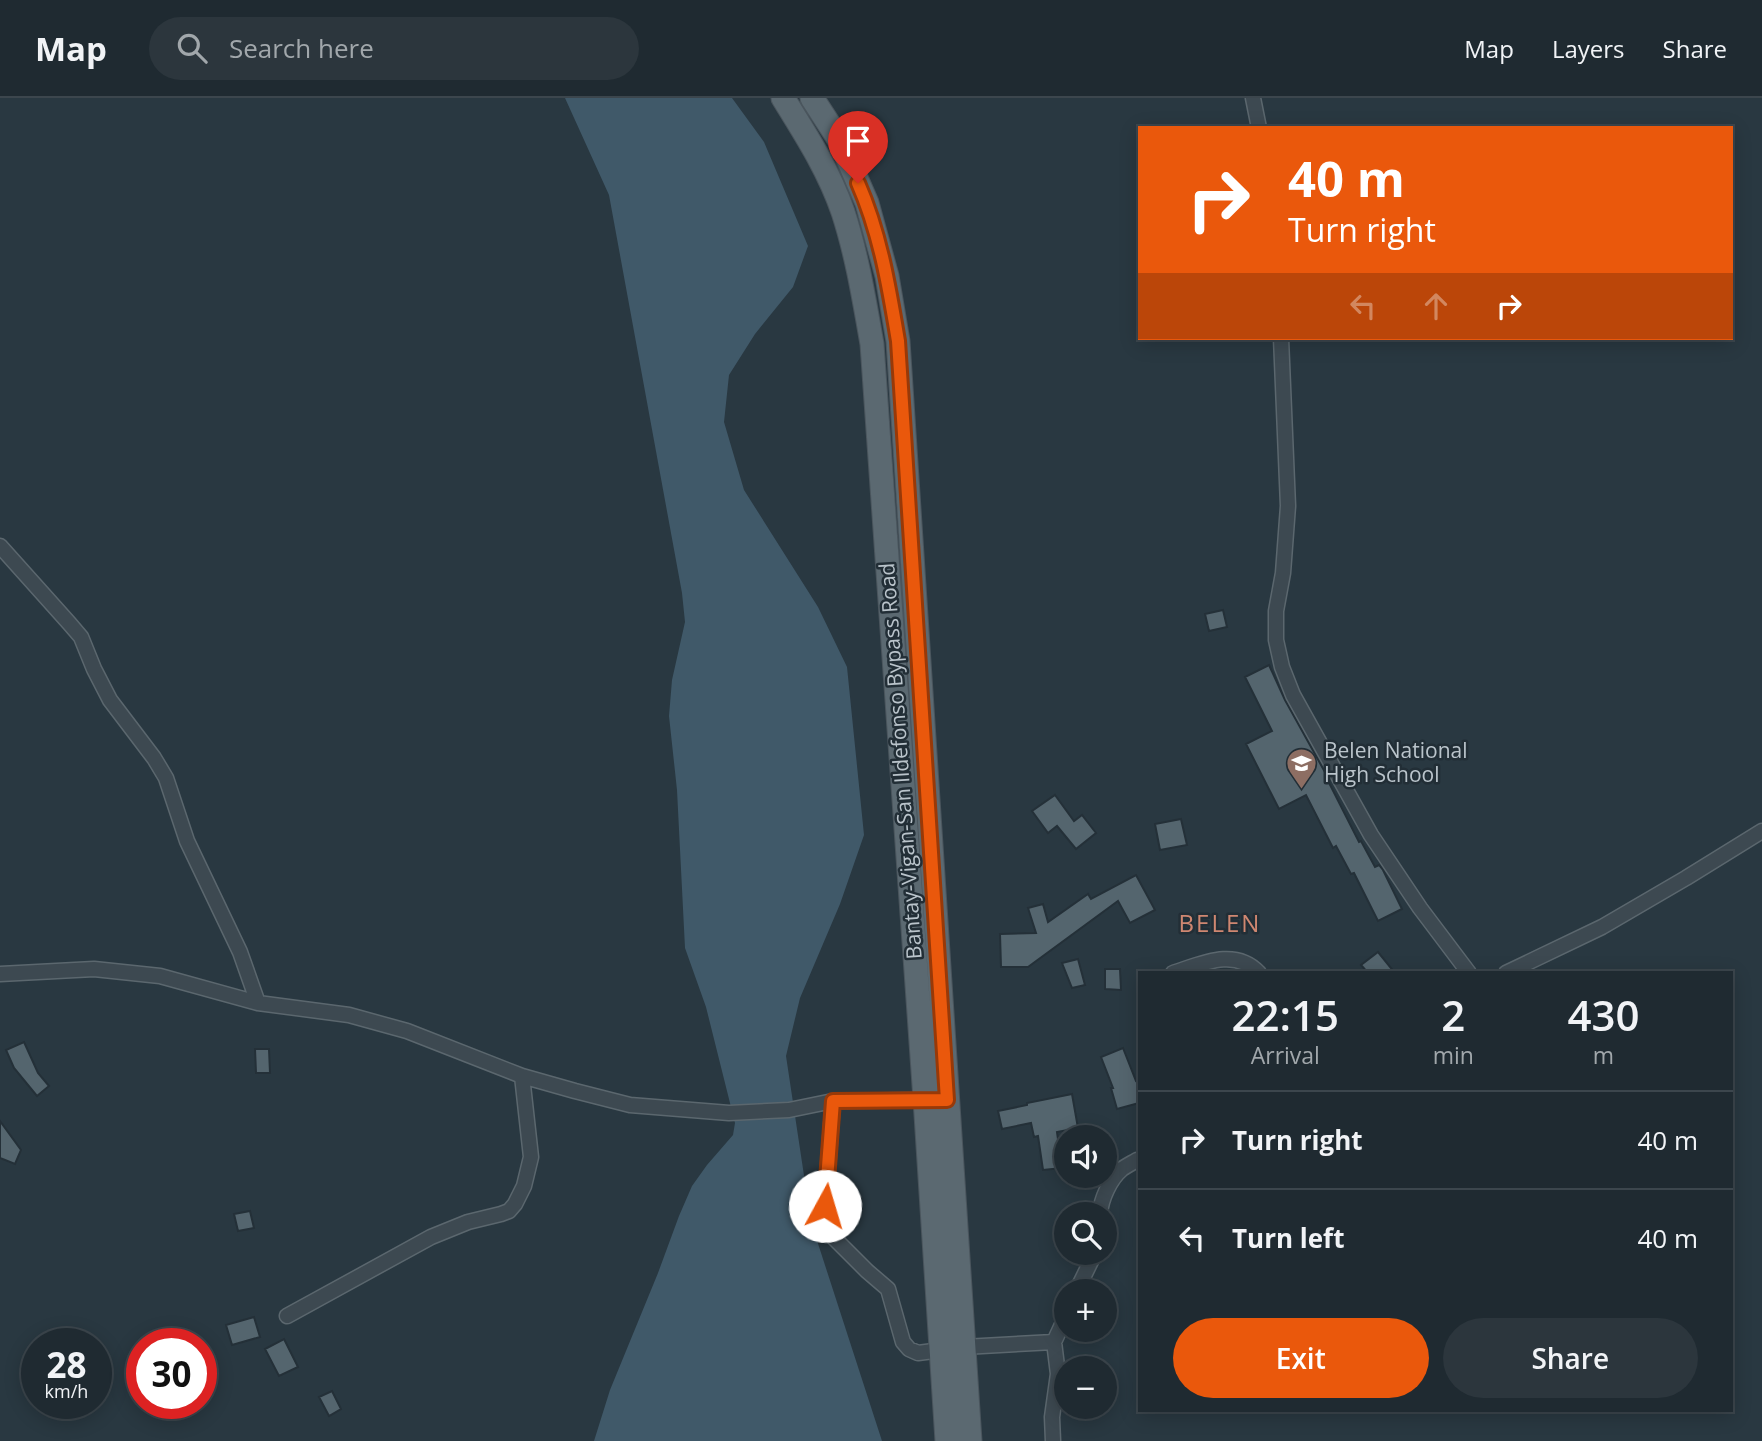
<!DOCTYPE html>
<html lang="en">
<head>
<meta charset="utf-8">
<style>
  :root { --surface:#1f2a31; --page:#2c363d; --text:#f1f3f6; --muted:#a1a7ab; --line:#3c464d; --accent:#ea580c }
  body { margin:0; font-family:"Open Sans",sans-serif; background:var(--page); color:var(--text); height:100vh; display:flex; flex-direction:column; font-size:26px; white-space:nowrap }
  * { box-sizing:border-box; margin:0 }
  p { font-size:23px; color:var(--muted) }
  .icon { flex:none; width:38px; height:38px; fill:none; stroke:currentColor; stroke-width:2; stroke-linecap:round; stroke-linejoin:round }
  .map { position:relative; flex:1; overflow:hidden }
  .sheet { position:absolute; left:1138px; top:873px; width:595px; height:441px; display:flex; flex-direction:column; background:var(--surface); border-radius:0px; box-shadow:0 4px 18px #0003,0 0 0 2px var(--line) }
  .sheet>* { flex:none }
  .top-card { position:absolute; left:1138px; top:28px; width:595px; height:214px; border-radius:0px; box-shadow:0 4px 18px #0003,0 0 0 2px var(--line); background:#ea580c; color:#fff; overflow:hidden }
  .tools { position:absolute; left:1054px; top:1027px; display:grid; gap:14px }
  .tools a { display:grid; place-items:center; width:63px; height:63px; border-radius:50%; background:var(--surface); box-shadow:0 4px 18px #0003,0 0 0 2px var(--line); font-size:35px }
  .speed { position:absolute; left:21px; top:1230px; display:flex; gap:14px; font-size:35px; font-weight:700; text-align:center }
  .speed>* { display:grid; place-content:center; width:91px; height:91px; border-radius:50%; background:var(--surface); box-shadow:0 4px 18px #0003,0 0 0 2px var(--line); line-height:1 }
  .speed small { font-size:18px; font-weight:400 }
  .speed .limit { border:10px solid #d22; background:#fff; color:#111 }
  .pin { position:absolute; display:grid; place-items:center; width:60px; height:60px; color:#fff; margin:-72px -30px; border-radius:50% 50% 50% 0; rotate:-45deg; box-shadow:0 0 7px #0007 }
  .pin .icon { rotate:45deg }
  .me { position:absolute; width:77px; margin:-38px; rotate:6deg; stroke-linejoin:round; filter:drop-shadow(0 0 5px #0008) }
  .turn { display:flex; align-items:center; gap:24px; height:147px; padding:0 35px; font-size:32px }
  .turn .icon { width:91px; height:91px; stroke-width:2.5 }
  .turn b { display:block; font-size:49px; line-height:60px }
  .lanes { display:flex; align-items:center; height:66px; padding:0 35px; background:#0003; justify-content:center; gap:35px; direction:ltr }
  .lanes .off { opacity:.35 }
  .eta { display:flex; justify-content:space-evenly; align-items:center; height:119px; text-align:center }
  .eta b { font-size:42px; font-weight:600; line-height:49px }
  .button { display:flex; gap:14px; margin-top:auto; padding:14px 35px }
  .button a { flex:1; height:80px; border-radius:42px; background:var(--accent); color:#fff; font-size:28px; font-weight:600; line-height:80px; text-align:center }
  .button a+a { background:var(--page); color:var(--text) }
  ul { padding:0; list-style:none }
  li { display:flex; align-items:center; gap:21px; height:98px; padding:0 35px; border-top:2px solid var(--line) }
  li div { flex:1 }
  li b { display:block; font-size:26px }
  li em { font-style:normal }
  header { display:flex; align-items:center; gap:42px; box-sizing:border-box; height:98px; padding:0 35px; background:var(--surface); border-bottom:2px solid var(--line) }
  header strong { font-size:33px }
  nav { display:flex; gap:38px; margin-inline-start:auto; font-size:24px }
  .search { width:490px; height:63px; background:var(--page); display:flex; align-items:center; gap:18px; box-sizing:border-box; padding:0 24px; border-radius:38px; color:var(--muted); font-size:26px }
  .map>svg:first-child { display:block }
  .water { fill:#405969 }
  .building { fill:#54656e; stroke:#243038; stroke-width:2 }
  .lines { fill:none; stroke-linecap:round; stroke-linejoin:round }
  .street-casing { stroke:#5b676e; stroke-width:17 }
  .primary-casing { stroke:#4a555d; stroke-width:25 }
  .street { stroke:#3d4951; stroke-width:14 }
  .primary { stroke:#5b6971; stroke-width:23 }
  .route-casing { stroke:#983908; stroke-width:18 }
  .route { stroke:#ea580c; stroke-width:12 }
  .labels { text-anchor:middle; stroke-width:5; stroke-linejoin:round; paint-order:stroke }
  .poi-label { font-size:21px; fill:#bac4cb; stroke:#222e36; text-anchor:start }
  .street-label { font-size:21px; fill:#bac4cb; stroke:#222e36 }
  .quarter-label { font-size:24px; letter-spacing:2px; fill:#cf8771; stroke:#222e36 }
</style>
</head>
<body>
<header>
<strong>Map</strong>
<div class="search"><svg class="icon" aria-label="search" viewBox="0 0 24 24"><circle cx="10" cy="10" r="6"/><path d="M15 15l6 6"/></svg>Search here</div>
<nav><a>Map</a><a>Layers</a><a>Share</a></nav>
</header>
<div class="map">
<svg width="1762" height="1343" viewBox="0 0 1762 1343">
  <rect width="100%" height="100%" fill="#293841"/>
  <!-- water -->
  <path class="water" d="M565,0H732L764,44L808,148L793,189L755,236L729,277L724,324L744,392L818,509L847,569L864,737L840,806L800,900L786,958L811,1124L882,1343H594L610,1292L658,1175L679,1118L692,1088L707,1067L733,1037L735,1025L706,909L685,850L677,692L669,618L672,582L685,524L682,495L609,97Z"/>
  <!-- building -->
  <path class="building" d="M1223,512L1227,529L1209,533L1205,516Z
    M1269,567L1285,602L1326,676L1325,677L1359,744L1361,743L1375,769L1379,767L1383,772L1402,811L1378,823L1354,775L1351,776L1336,748L1333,750L1306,697L1279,711L1246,646L1272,633L1245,579Z
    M1055,697L1074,723L1082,717L1096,735L1076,751L1057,728L1048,735L1032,713Z
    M1181,721L1187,747L1160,752L1155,726Z
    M1136,777L1155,812L1130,825L1118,803L1028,869H1001L1000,836L1036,835L1028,810L1043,806L1048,824L1088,796L1091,801Z
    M1378,854L1395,875H1368L1361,867Z
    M1078,861L1085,887L1072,890L1062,865Z
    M1105,871H1120L1121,892L1105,891Z
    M24,944L38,975L49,988L37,998L14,970L6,952Z
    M1123,950L1136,983L1139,982V1005L1117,1011L1111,990H1113L1101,959Z
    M255,951H269L270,975H256Z
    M1072,996L1078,1030L1057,1034L1062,1070L1043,1072L1038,1038L1034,1039L1031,1025L1002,1031L998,1013L1027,1007V1005Z
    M0,1023L21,1052L15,1066L0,1060Z
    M250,1113L254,1130L238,1133L234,1116Z
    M254,1219L260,1239L232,1247L226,1227Z
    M284,1241L298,1269L279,1278L265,1251Z
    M332,1293L341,1311L329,1318L319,1299Z"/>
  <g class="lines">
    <defs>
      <path id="street" d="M1253,0L1259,30
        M1281,240L1288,408L1283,475L1276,513V542L1282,569L1293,597L1371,737L1420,810L1469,875
        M0,448L69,525L81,539L94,571L110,602L154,660L166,680L187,743L240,854L258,905
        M1173,875C1201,866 1235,849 1259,875
        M1506,875L1602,829L1686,780L1762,733
        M0,876L94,871L160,878L258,905L349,917L407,933L522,978L575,993L630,1007L729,1015L789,1012L833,1003L930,1002
        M833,1003L825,1108L827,1125L834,1140L867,1173L888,1191L903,1244L909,1251L918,1255L964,1249L1054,1244L1066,1218
        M1100,1116C1101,1101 1110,1081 1122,1071C1126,1068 1132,1065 1137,1062L1139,1063
        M1076,1194L1095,1155
        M287,1218L431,1139L468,1124L501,1116L509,1113L515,1106L524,1088L531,1059L522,978
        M1053,1343L1052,1319L1058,1276L1054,1244"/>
      <path id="primary" d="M783,0C806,37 829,73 843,114C857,157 864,201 872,246L925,1001L947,1343
        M812,0L840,43L867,105L887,178L898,243L970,1343"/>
    </defs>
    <!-- street casing -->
    <use href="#street" class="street-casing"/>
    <!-- primary casing -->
    <use href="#primary" class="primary-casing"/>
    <!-- street -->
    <use href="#street" class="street"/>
    <!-- primary -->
    <use href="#primary" class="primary"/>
  </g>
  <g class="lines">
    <defs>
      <path id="route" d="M825,1108L833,1003L947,1002L898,243C889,189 880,135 858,85"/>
    </defs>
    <!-- route casing -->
    <use href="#route" class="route-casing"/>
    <!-- route -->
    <use href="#route" class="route"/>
  </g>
  <!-- icons -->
  <defs>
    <symbol id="school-pin" viewBox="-11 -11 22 30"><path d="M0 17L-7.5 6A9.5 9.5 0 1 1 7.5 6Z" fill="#8d6e63" stroke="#222e36"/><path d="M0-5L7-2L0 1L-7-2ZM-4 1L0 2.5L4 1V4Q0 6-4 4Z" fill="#fff"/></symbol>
  </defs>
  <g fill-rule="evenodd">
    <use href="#school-pin" x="1284" y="648" width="35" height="47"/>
  </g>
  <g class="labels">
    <!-- poi labels -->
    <g class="poi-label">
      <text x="1324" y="660">Belen National<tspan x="1324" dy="24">High School</tspan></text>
    </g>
    <!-- street labels -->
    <g class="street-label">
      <text transform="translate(901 663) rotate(-94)" y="7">Bantay-Vigan-San Ildefonso Bypass Road</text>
    </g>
    <!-- quarter labels -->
    <g class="quarter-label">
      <text x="1220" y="834">BELEN</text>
    </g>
  </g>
</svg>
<div class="tools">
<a><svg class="icon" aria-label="sound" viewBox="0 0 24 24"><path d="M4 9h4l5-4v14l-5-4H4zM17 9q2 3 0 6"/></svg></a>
<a><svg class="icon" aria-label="search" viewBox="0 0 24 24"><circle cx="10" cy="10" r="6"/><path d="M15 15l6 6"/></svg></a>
<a>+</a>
<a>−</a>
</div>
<div class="speed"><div>28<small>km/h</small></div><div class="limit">30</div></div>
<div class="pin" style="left:858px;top:85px;background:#d93025"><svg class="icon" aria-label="arrive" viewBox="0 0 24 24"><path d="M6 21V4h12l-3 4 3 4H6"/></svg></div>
<svg class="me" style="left:825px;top:1108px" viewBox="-20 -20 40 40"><circle r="19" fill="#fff"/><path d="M0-13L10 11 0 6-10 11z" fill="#ea580c"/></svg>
<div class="top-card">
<div class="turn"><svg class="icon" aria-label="right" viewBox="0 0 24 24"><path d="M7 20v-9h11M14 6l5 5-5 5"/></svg><div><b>40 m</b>Turn right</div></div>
<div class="lanes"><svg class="icon off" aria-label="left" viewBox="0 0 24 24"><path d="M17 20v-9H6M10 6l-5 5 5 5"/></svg><svg class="icon off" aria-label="ahead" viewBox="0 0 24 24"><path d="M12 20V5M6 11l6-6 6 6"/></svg><svg class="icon" aria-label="right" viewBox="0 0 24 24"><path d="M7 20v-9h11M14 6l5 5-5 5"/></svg></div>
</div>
<section class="sheet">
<div class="eta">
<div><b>22:15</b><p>Arrival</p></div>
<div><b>2</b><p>min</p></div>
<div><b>430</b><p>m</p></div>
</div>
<ul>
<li><svg class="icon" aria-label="right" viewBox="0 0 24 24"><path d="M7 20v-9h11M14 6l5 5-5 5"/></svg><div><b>Turn right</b></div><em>40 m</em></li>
<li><svg class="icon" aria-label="left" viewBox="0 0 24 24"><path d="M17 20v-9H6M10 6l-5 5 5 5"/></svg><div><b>Turn left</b></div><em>40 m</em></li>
</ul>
<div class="button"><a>Exit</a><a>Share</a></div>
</section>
</div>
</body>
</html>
